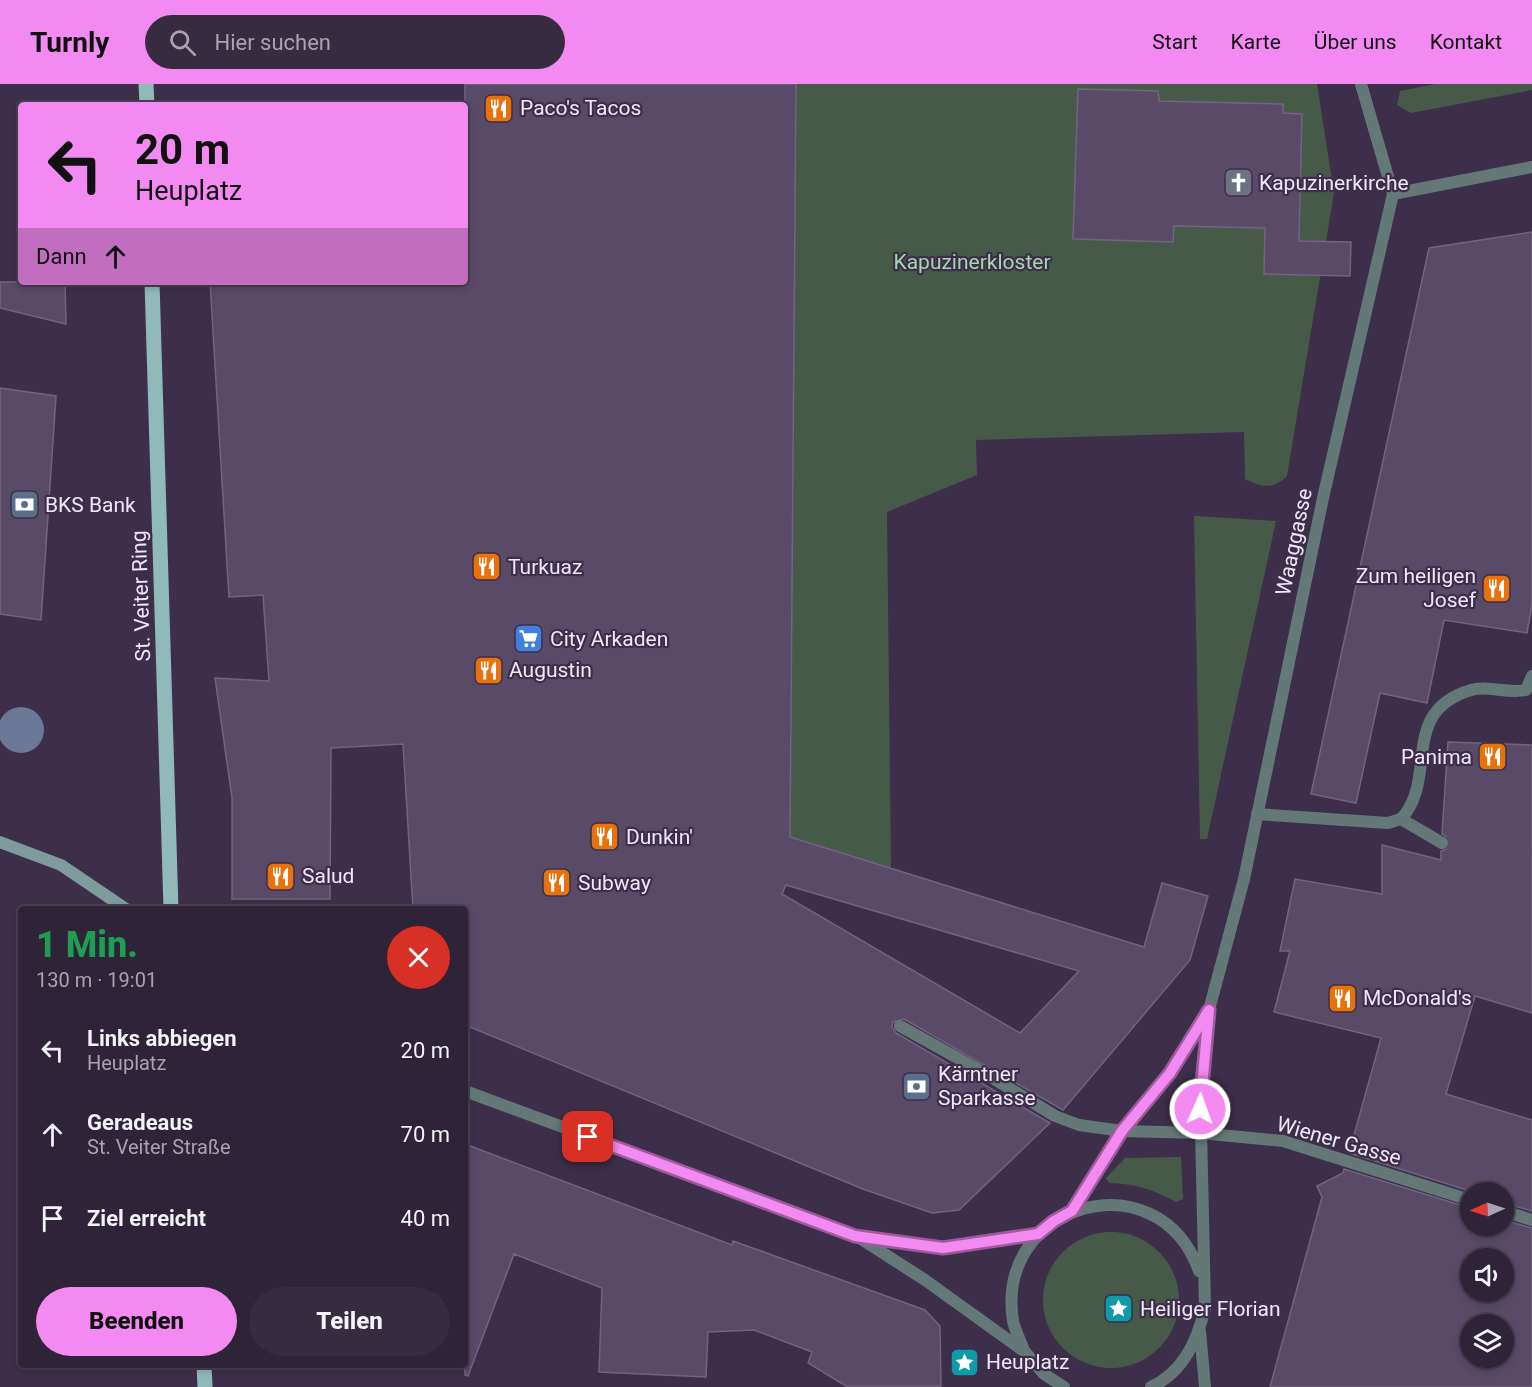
<!DOCTYPE html>
<html lang="de">
<head>
<meta charset="utf-8">
<style>
  :root { --surface:#2e2337; --page:#362b3f; --text:#f1f3f6; --muted:#a7a4ad; --line:#494052; --accent:#f38af1 }
  body { margin:0; font-family:Roboto,sans-serif; background:var(--page); color:var(--text); height:100vh; display:flex; flex-direction:column; font-size:22px; white-space:nowrap }
  * { box-sizing:border-box; margin:0 }
  p { font-size:20px; color:var(--muted) }
  .icon { flex:none; width:33px; height:33px; fill:none; stroke:currentColor; stroke-width:2; stroke-linecap:round; stroke-linejoin:round }
  .map { position:relative; flex:1; overflow:hidden }
  .drawer { position:absolute; left:18px; top:822px; width:450px; height:462px; display:flex; flex-direction:column; background:var(--surface); border-radius:6px; box-shadow:0 3px 9px #0003,0 0 0 2px var(--line) }
  .drawer>* { flex:none }
  .top-card { position:absolute; left:18px; top:18px; width:450px; height:183px; border-radius:6px; box-shadow:0 3px 9px #0003,0 0 0 2px var(--line); background:#f38af1; color:#111; overflow:hidden }
  .needle { width:39px; rotate:267deg }
  .buttons { position:absolute; left:1460px; top:1098px; display:grid; gap:12px }
  .buttons a { display:grid; place-items:center; width:54px; height:54px; border-radius:50%; background:var(--surface); box-shadow:0 3px 9px #0003,0 0 0 2px var(--line); font-size:30px }
  .pin { position:absolute; display:grid; place-items:center; width:51px; height:51px; color:#fff; margin:-26px; border-radius:12px; box-shadow:0 3px 9px #0006 }
  .me { position:absolute; width:66px; margin:-33px; rotate:2deg; stroke-linejoin:round; filter:drop-shadow(0 0 4px #0008) }
  .turn { display:flex; align-items:center; gap:21px; height:126px; padding:0 18px; font-size:27px }
  .turn .icon { width:78px; height:78px; stroke-width:2.5 }
  .turn b { display:block; font-size:42px; line-height:51px }
  .then { display:flex; align-items:center; height:57px; padding:0 18px; background:#0003; gap:12px; font-size:22px }
  .round { display:grid; place-items:center; flex:none; width:63px; height:63px; border-radius:32px; background:var(--page) }
  .head { display:flex; align-items:center; justify-content:space-between; height:102px; padding:0 18px }
  h1 { font-size:36px; font-weight:800; line-height:45px; color:#1e9e55 }
  .button { display:flex; gap:12px; margin-top:auto; padding:12px 18px }
  .button a { flex:1; height:69px; border-radius:36px; background:var(--accent); color:#111; font-size:24px; font-weight:800; line-height:69px; text-align:center }
  .button a+a { background:var(--page); color:var(--text) }
  ul { padding:0; list-style:none }
  li { display:flex; align-items:center; gap:18px; height:84px; padding:0 18px }
  li div { flex:1 }
  li b { display:block; font-size:22px }
  li em { font-style:normal }
  header { display:flex; align-items:center; gap:36px; box-sizing:border-box; height:84px; padding:0 30px; background:var(--accent); color:#111 }
  header strong { font-size:28px }
  nav { display:flex; gap:33px; margin-inline-start:auto; font-size:21px }
  .search { width:420px; height:54px; background:var(--page); display:flex; align-items:center; gap:15px; box-sizing:border-box; padding:0 21px; border-radius:33px; color:var(--muted); font-size:22px }
  .map>svg:first-child { display:block }
  .green { fill:#475949 }
  .water { fill:#6b7997 }
  .building { fill:#594b67; stroke:#726481; stroke-width:1.5; fill-rule:evenodd }
  .lines { fill:none; stroke-linecap:round; stroke-linejoin:round }
  .pedestrian-tunnel { stroke:#584b63; stroke-width:12; stroke-dasharray:12 6; stroke-linecap:butt }
  .pedestrian { stroke:#657878; stroke-width:12 }
  .minor { stroke:#657878; stroke-width:12 }
  .secondary { stroke:#7f9c9c; stroke-width:12 }
  .primary { stroke:#92b9b9; stroke-width:15 }
  .route-casing { stroke:#9e5a9d; stroke-width:15 }
  .route { stroke:#f38af1; stroke-width:10 }
  .labels { text-anchor:middle; stroke-width:4.5; stroke-linejoin:round; paint-order:stroke }
  .poi-label { font-size:21px; fill:#efe7f7; stroke:#3d2f49; text-anchor:start }
  .park-label { font-size:21px; fill:#a6d6ab; stroke:#3d2f49 }
  .street-label { font-size:21px; fill:#efe7f7; stroke:#3d2f49 }
</style>
</head>
<body>
<header>
<strong>Turnly</strong>
<div class="search"><svg class="icon" aria-label="search" viewBox="0 0 24 24"><circle cx="10" cy="10" r="6"/><path d="M15 15l6 6"/></svg>Hier suchen</div>
<nav><a>Start</a><a>Karte</a><a>Über uns</a><a>Kontakt</a></nav>
</header>
<div class="map">
<svg width="1532" height="1303" viewBox="0 0 1532 1303">
  <rect width="100%" height="100%" fill="#3d2f49"/>
  <!-- green -->
  <path class="green" d="M796,0H1317L1334,109L1287,392C1273,406 1262,403 1245,395L1244,348L976,356L977,391L887,428L891,785L790,753Z
    M1435,0H1532V6L1411,29L1397,21L1400,7Z
    M1194,432L1276,437L1207,755H1200Z
    M1181,1073L1183,1115L1176,1118C1153,1105 1135,1100 1109,1099L1106,1094L1125,1074Z
    M1043 1216a68 68 0 1 1 136 0a68 68 0 1 1-136 0Z"/>
  <!-- water -->
  <path class="water" d="M-2 646a23 23 0 1 1 46 0a23 23 0 1 1-46 0Z"/>
  <!-- building -->
  <path class="building" d="M465,0H796L790,753L1144,863L1162,799L1208,812L1190,876L1063,1026L904,935L893,938L892,943L896,949L1050,1039L959,1126L932,1129L863,1105L465,941V825H413L403,660L331,664L330,815H232V714L215,594L269,597L263,511L229,513L210,198H465ZM786,801L1079,887L1020,949L782,810Z
    M1078,5L1158,7L1159,17L1283,20V29L1302,30L1299,157L1351,158L1350,192L1264,190L1265,144L1174,142L1173,158L1073,155Z
    M1532,148V520L1527,549L1444,536L1427,619L1380,609L1356,719L1311,710L1429,164Z
    M0,198H65L66,240L0,224Z
    M0,304L56,312L41,536L0,530Z
    M1448,658L1532,661V929L1475,912L1446,1010L1532,1036V1127L1503,1119V1108H1473L1349,1069L1381,954L1274,928L1290,867H1280L1295,795L1382,810V761L1441,776V767L1449,764V755L1442,750Z
    M465,1060L732,1161L733,1157L925,1226L940,1242L941,1302H846L808,1279L812,1268L754,1246L708,1248L706,1293L599,1288L602,1204L514,1170L468,1292L465,1291Z
    M1344,1085L1470,1124V1142H1503V1136L1532,1144V1303H1270L1322,1113L1317,1102L1343,1089ZM1470,1174H1503V1208H1470ZM1470,1240H1503V1274H1470Z"/>
  <g class="lines">
    <!-- pedestrian-tunnel -->
    <path class="pedestrian-tunnel" d="M1442,759L1532,765"/>
    <!-- pedestrian -->
    <path class="pedestrian" d="M1526,606L1532,592
      M1442,759L1401,735C1439,694 1398,628 1471,606C1487,601 1508,610 1526,606
      M900,942L981,987L1055,1032L1079,1041L1122,1047L1200,1049L1283,1057L1470,1116
      M1503,1127L1532,1136"/>
    <!-- minor -->
    <path class="minor" d="M1393,110L1532,83
      M1257,730L1388,739L1401,735
      M465,1007L855,1151L925,1196L1025,1268L1044,1290L1064,1303
      M1072,1127L1122,1047L1170,989L1206,930
      M859,1152L943,1164L1038,1150
      M1200,1247L1205,1303
      M1024,1267C1021,1257 1015,1247 1013,1237C994,1118 1159,1073 1199,1187
      M1151,1303C1184,1288 1198,1256 1205,1223L1200,1001L1209,926L1244,795L1323,414L1393,110L1361,0"/>
    <!-- secondary -->
    <path class="secondary" d="M0,758L61,781L126,825"/>
    <!-- primary -->
    <path class="primary" d="M146,0L147,21
      M152,198L171,825
      M204,1281L205,1303"/>
  </g>
  <g class="lines">
    <defs>
      <path id="route" d="M588,1053L855,1152L943,1164L1038,1150L1054,1137L1072,1127L1122,1047L1170,989L1209,926L1200,1025"/>
    </defs>
    <!-- route casing -->
    <use href="#route" class="route-casing"/>
    <!-- route -->
    <use href="#route" class="route"/>
  </g>
  <!-- icons -->
  <defs>
    <symbol id="restaurant-square" viewBox="-11 -11 22 22"><rect x="-9" y="-9" width="18" height="18" rx="4" fill="#e8710a" stroke="#3d2f49"/><path d="M-5-6h1v4h1v-4h1v4h1v-4h1v5L-1.5 .5V6h-2V.5L-5-1ZM5-6V6H3V1.5H1.5Q1.5-4 5-6Z" fill="#fff"/></symbol>
    <symbol id="church-square" viewBox="-11 -11 22 22"><rect x="-9" y="-9" width="18" height="18" rx="4" fill="#6b7280" stroke="#3d2f49"/><path d="M-1.2-6h2.4v3.5h3.3v2.4h-3.3V6h-2.4V-.1h-3.3v-2.4h3.3Z" fill="#fff"/></symbol>
    <symbol id="bank-square" viewBox="-11 -11 22 22"><rect x="-9" y="-9" width="18" height="18" rx="4" fill="#5c6f8a" stroke="#3d2f49"/><path d="M-6-4H6V4H-6ZM0-2.3a2.3 2.3 0 1 0 0 4.6a2.3 2.3 0 1 0 0-4.6Z" fill="#fff"/></symbol>
    <symbol id="supermarket-square" viewBox="-11 -11 22 22"><rect x="-9" y="-9" width="18" height="18" rx="4" fill="#3f7fe0" stroke="#3d2f49"/><path d="M-6-5.5h2.5l.6 2H6L4.5 2H-2.5L-4.4-4H-6ZM-1.5 3.2a1.3 1.3 0 1 0 .1 0ZM3 3.2a1.3 1.3 0 1 0 .1 0Z" fill="#fff"/></symbol>
    <symbol id="sight-square" viewBox="-11 -11 22 22"><rect x="-9" y="-9" width="18" height="18" rx="4" fill="#0f9aa8" stroke="#3d2f49"/><path d="M0-6L1.8-2.2L6-1.7L2.9 1.2L3.7 5.4L0 3.3L-3.7 5.4L-2.9 1.2L-6-1.7L-1.8-2.2Z" fill="#fff"/></symbol>
  </defs>
  <g fill-rule="evenodd">
    <use href="#restaurant-square" x="482" y="8" width="33" height="33"/>
    <use href="#church-square" x="1222" y="82" width="33" height="33"/>
    <use href="#bank-square" x="8" y="404" width="33" height="33"/>
    <use href="#restaurant-square" x="470" y="466" width="33" height="33"/>
    <use href="#restaurant-square" x="1480" y="488" width="33" height="33"/>
    <use href="#supermarket-square" x="512" y="538" width="33" height="33"/>
    <use href="#restaurant-square" x="472" y="570" width="33" height="33"/>
    <use href="#restaurant-square" x="1476" y="656" width="33" height="33"/>
    <use href="#restaurant-square" x="588" y="736" width="33" height="33"/>
    <use href="#restaurant-square" x="264" y="776" width="33" height="33"/>
    <use href="#restaurant-square" x="540" y="782" width="33" height="33"/>
    <use href="#restaurant-square" x="1326" y="898" width="33" height="33"/>
    <use href="#bank-square" x="900" y="986" width="33" height="33"/>
    <use href="#sight-square" x="1102" y="1208" width="33" height="33"/>
    <use href="#sight-square" x="948" y="1262" width="33" height="33"/>
  </g>
  <g class="labels">
    <!-- poi labels -->
    <g class="poi-label">
      <text x="520" y="31">Paco's Tacos</text>
      <text x="1259" y="106">Kapuzinerkirche</text>
      <text x="45" y="428">BKS Bank</text>
      <text x="508" y="490">Turkuaz</text>
      <text x="1476" y="499" text-anchor="end">Zum heiligen<tspan x="1476" dy="24">Josef</tspan></text>
      <text x="550" y="562">City Arkaden</text>
      <text x="509" y="593">Augustin</text>
      <text x="1472" y="680" text-anchor="end">Panima</text>
      <text x="626" y="760">Dunkin'</text>
      <text x="302" y="799">Salud</text>
      <text x="578" y="806">Subway</text>
      <text x="1363" y="921">McDonald's</text>
      <text x="938" y="997">Kärntner<tspan x="938" dy="24">Sparkasse</tspan></text>
      <text x="1140" y="1232">Heiliger Florian</text>
      <text x="986" y="1285">Heuplatz</text>
    </g>
    <!-- park labels -->
    <g class="park-label">
      <text x="972" y="185">Kapuzinerkloster</text>
    </g>
    <!-- street labels -->
    <g class="street-label">
      <text transform="translate(1294 458) rotate(-78)" y="7">Waaggasse</text>
      <text transform="translate(141 512) rotate(-92)" y="7">St. Veiter Ring</text>
      <text transform="translate(1339 1057) rotate(16)" y="7">Wiener Gasse</text>
    </g>
  </g>
</svg>
<div class="buttons">
<a><svg class="needle" viewBox="-14 -14 28 28"><path d="M0-13l5 13h-10z" fill="#e53935"/><path d="M0 13l5-13h-10z" fill="#a7a4ad"/></svg></a>
<a><svg class="icon" aria-label="sound" viewBox="0 0 24 24"><path d="M4 9h4l5-4v14l-5-4H4zM17 9q2 3 0 6"/></svg></a>
<a><svg class="icon" aria-label="layers" viewBox="0 0 24 24"><path d="M12 4l9 5-9 5-9-5zM3 14l9 5 9-5"/></svg></a>
</div>
<div class="pin" style="left:588px;top:1053px;background:#d93025"><svg class="icon" aria-label="arrive" viewBox="0 0 24 24"><path d="M6 21V4h12l-3 4 3 4H6"/></svg></div>
<svg class="me" style="left:1200px;top:1025px" viewBox="-20 -20 40 40"><circle r="17" fill="#f38af1" stroke="#fff" stroke-width="3"/><path d="M0-11L8 9 0 5-8 9z" fill="#fff"/></svg>
<div class="top-card">
<div class="turn"><svg class="icon" aria-label="left" viewBox="0 0 24 24"><path d="M17 20v-9H6M10 6l-5 5 5 5"/></svg><div><b>20 m</b>Heuplatz</div></div>
<div class="then">Dann<svg class="icon" aria-label="ahead" viewBox="0 0 24 24"><path d="M12 20V5M6 11l6-6 6 6"/></svg></div>
</div>
<section class="drawer">
<div class="head"><div><h1>1 Min.</h1><p>130 m · 19:01</p></div><a class="round" style="background:#d93025;color:#fff"><svg class="icon" aria-label="close" viewBox="0 0 24 24"><path d="M6 6l12 12M18 6L6 18"/></svg></a></div>
<ul>
<li><svg class="icon" aria-label="left" viewBox="0 0 24 24"><path d="M17 20v-9H6M10 6l-5 5 5 5"/></svg><div><b>Links abbiegen</b><p>Heuplatz</p></div><em>20 m</em></li>
<li><svg class="icon" aria-label="ahead" viewBox="0 0 24 24"><path d="M12 20V5M6 11l6-6 6 6"/></svg><div><b>Geradeaus</b><p>St. Veiter Straße</p></div><em>70 m</em></li>
<li><svg class="icon" aria-label="arrive" viewBox="0 0 24 24"><path d="M6 21V4h12l-3 4 3 4H6"/></svg><div><b>Ziel erreicht</b></div><em>40 m</em></li>
</ul>
<div class="button"><a>Beenden</a><a>Teilen</a></div>
</section>
</div>
</body>
</html>
